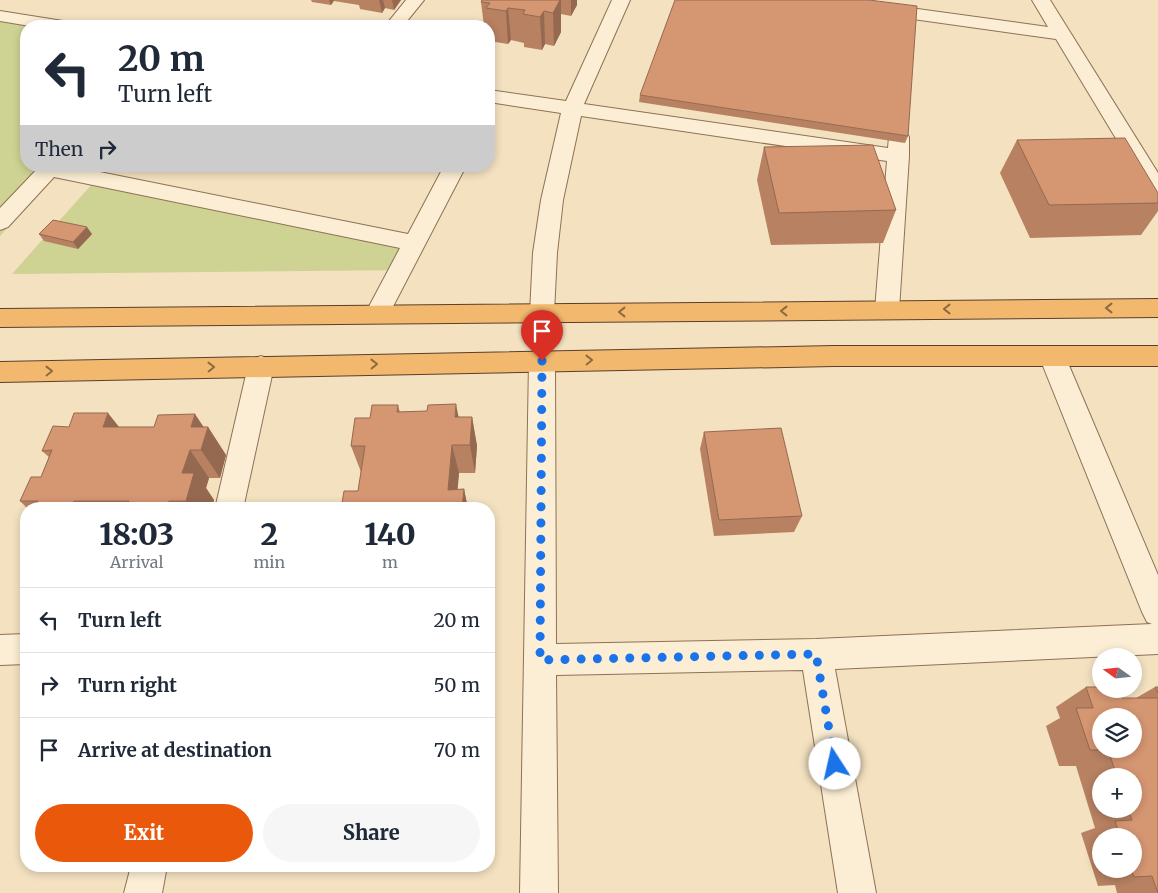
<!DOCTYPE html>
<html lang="en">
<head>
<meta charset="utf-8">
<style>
  :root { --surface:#fff; --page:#f6f6f7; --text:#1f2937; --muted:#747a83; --line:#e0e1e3; --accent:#ea580c }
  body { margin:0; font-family:Merriweather,serif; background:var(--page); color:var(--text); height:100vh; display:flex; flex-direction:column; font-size:19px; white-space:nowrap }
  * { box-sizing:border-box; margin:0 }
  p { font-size:16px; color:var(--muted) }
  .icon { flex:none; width:28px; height:28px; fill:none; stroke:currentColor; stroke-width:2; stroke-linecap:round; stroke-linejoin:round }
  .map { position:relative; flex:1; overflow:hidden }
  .drawer { position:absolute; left:20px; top:502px; width:475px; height:370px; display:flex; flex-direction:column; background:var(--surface); border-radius:20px; box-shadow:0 2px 8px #0003 }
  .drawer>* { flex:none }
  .banner { position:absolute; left:20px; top:20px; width:475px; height:152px; border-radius:20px; box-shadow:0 2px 8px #0003; background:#fff; color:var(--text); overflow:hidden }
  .needle { width:32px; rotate:285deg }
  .buttons { position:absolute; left:1092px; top:648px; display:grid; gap:10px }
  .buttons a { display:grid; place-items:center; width:50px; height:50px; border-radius:50%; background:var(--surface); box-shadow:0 2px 8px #0003; font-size:25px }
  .pin { position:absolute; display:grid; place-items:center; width:42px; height:42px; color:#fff; margin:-51px -21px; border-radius:50% 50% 50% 0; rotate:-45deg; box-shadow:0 0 5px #0007 }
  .pin .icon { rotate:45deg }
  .me { position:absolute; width:55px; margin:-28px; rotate:350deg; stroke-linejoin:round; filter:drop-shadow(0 0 4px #0008) }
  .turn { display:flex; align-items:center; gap:18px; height:105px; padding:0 15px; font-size:22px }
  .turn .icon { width:65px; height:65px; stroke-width:2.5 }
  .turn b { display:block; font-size:35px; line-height:42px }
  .then { display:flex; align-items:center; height:48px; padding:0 15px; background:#0003; gap:10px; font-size:19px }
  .eta { display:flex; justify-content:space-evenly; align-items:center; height:85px; text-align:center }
  .eta b { font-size:30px; font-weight:800; line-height:35px }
  .action { display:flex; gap:10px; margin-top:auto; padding:10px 15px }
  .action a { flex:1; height:58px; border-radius:30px; background:var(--accent); color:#fff; font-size:20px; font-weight:800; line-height:58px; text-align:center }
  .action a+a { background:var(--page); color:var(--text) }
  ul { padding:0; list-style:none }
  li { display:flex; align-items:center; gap:15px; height:65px; padding:0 15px; border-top:1px solid var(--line) }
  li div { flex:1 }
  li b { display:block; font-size:19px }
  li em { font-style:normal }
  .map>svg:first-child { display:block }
  .green { fill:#ced293 }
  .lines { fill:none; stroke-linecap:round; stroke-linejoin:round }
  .minor-casing { stroke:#8e7156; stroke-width:2 }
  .trunk-casing { stroke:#5b3f2b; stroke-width:2 }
  .minor { fill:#fceed4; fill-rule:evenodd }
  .trunk { fill:#f2b86e; fill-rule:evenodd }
  .wall { fill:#b78162; fill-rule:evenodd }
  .shaded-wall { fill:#956950 }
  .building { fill:#d59672; stroke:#956950; fill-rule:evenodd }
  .oneway { stroke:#8e6a41 }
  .route { stroke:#1a73e8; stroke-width:9; stroke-dasharray:0 16.2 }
</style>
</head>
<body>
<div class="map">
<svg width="1158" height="893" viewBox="0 0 1158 893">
  <rect width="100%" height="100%" fill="#f3e1c0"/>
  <!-- green -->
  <path class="green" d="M0,21L31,26H26V166H65L0,236Z
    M100,175L425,239L408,270L12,274Z"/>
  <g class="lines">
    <defs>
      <path id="minor" d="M406,0H424L403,26H385Z
        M612,0H630L584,104L888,148L889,137L892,132L899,131L906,132L909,137V156L899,310L896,316L887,319L878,316L875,310L887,161L581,116L563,200L557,253L554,313L551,319L542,322L533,319L530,313L533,253L541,200L561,113L489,102V90L566,101Z
        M804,0H852L1048,27L1032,0H1050L1158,173V197L1150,195L1056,39L813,5L807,4Z
        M0,11L63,21L69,22L72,26H30L0,21Z
        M40,166H70L408,234L444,166H466L386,320L377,323L368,320L365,314L400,248L54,177L8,227L0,230V208Z
        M1052,346L1061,349L1065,356L1158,575V654L835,669L876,893H838L803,670L556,675L558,893H520L529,361L533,354L542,351L551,354L555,361L556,644L816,639L1152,624L1147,622L1142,612L1039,356L1043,349Z
        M261,356L270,359L274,366L243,509H215L248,366L252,359Z
        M26,634V664L0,665V635Z
        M131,866H167L162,893H124Z"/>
      <path id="trunk" d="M1158,299V317L0,327V309Z
        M834,346H1158V366H834L0,382V362Z"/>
    </defs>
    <!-- minor casing -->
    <use href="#minor" class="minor-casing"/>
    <!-- trunk casing -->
    <use href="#trunk" class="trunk-casing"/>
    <!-- minor -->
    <use href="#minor" class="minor"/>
    <!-- trunk -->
    <use href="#trunk" class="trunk"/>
  </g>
  <!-- wall -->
  <path class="wall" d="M311,0H401L394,10L385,8L382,13L360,9L359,5L334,1L331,5L312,2Z
    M482,0H577V5L571,16L561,14V32L554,46L545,44L542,50L524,47V43L511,40L508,44L489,41V26H484L481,2Z
    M640,95L908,136L905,143L639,102Z
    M1017,140L1158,193V211L1141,235L1030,238L1000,173Z
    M764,147L896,210L883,243L771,245L757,180Z
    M399,166H428L425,172L399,167Z
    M39,234H92L78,249L44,241Z
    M398,405L400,412L459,417H472L477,446L475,473H459L457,489H464L468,509H341L358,491L361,472L351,446L370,418Z
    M119,427H208L226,455L220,478H209L206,488L214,500L211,509H28L20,501L41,477L49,457L42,451Z
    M704,432L802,516L794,532L714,536L700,449Z
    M1086,687L1122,698H1136L1155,687H1158V893H1117L1115,885L1098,886L1081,833L1095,828L1076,766H1059L1046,726L1060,718L1056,707ZM1101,776H1134V809H1101ZM1101,836H1134V869H1101Z"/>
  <!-- shaded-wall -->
  <path class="shaded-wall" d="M329,0H334L331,5Z
    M379,0H383L385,8L382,13Z
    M392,0H401L394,10Z
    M551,0H561V32L554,46L553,13Z
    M571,0H577V5L571,16Z
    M508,8L511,40L508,44L506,11Z
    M544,11L545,44L542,50L540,17Z
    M424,166H428L425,172Z
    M87,227L92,234L78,249L73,242Z
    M456,404L462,434L461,446L455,417Z
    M108,413L131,442L103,427Z
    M195,414L207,432L208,427L226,455L220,478L201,450L191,427Z
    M472,417L477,446L475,473L470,445Z
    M452,445L459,473L456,509L448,490Z
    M190,450L209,478L206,488L214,500L211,509H191L186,501L182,473Z
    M464,489L468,509H462Z
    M74,501L81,509H71Z
    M169,501L175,509H166Z
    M489,674L492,686L490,725L489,720Z"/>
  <!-- building -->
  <path class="building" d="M482,0H560L553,13L544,11L540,17L523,14L525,10L508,8L506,11L486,8L490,3L481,2Z
    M675,0H869L917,6L908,136L640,95Z
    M1125,138L1158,193V203L1049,205L1017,140Z
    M873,145L896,210L779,213L764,147Z
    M53,220L87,227L73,242L39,234Z
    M456,404L455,417H472L470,445H452L448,490L464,489L462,509H341L344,491H358L365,446H351L355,418H370L372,405H398L397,412L427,411L428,405Z
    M74,413H108L103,427H154L158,415L195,414L191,427H208L201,450H190L182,473H194L186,501H169L166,509H126L129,501H74L71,509H35L38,501H20L31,477H41L52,450L42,451L53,426L69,427Z
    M781,428L802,516L719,520L704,432Z
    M1086,687H1101V689H1118L1122,698H1158V893L1152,876L1134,877L1131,869H1134V836H1120L1115,821L1132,820L1128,809H1134V776H1117L1108,750H1090L1076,708H1093ZM1101,716H1134V749H1101Z
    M1155,687H1158V693Z"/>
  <!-- one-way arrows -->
  <defs><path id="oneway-chevron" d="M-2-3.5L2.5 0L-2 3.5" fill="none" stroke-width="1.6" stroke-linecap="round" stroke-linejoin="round" transform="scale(1.25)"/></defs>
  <g class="oneway">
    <use href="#oneway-chevron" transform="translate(1109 308) rotate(180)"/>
    <use href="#oneway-chevron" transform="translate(947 309) rotate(180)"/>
    <use href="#oneway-chevron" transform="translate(784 311) rotate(180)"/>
    <use href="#oneway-chevron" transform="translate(622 312) rotate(180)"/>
    <use href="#oneway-chevron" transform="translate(589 360) rotate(-1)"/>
    <use href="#oneway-chevron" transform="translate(374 364) rotate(-1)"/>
    <use href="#oneway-chevron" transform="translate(211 367) rotate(-1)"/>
    <use href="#oneway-chevron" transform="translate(49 371) rotate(-1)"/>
  </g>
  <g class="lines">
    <!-- route -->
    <path class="route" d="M542,361L540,660L816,654L835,764"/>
  </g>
</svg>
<div class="buttons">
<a><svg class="needle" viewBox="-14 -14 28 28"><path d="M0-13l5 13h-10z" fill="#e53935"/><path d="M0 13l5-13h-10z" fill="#747a83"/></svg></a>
<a><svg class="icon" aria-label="layers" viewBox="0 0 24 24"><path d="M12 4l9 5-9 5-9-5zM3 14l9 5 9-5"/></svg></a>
<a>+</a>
<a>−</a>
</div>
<div class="pin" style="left:542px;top:361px;background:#d93025"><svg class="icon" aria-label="arrive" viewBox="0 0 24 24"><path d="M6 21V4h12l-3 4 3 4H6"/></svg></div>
<svg class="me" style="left:835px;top:764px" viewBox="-20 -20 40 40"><circle r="19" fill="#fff"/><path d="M0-13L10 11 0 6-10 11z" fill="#1a73e8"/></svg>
<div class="banner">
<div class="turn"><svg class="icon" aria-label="left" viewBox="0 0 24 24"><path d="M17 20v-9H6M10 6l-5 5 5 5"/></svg><div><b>20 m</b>Turn left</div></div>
<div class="then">Then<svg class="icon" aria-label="right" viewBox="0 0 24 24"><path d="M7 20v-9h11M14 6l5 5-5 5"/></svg></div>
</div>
<section class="drawer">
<div class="eta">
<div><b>18:03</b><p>Arrival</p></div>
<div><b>2</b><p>min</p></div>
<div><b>140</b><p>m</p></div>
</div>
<ul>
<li><svg class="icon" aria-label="left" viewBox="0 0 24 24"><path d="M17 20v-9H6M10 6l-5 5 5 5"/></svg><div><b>Turn left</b></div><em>20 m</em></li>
<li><svg class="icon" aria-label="right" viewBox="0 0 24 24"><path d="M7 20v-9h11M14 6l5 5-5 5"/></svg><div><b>Turn right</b></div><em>50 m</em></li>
<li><svg class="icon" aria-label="arrive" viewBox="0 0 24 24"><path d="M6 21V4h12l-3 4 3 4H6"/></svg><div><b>Arrive at destination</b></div><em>70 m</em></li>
</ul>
<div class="action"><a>Exit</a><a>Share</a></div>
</section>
</div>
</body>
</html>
